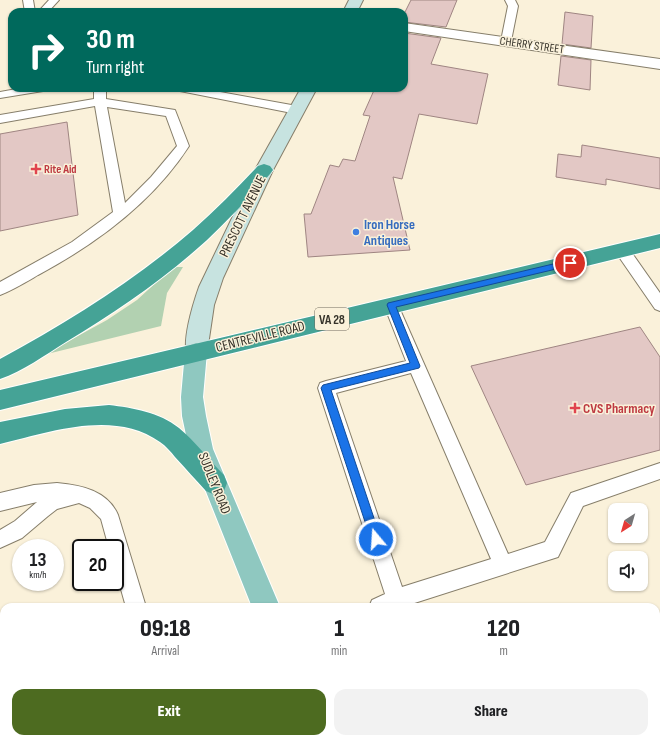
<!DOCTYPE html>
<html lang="en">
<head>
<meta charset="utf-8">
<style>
  :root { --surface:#fff; --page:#f2f2f2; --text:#202124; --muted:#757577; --accent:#4d6b20 }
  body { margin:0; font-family:"Sofia Sans Condensed",sans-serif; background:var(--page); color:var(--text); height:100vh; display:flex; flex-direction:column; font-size:15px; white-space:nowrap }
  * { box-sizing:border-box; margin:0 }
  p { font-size:13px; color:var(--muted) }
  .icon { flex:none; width:22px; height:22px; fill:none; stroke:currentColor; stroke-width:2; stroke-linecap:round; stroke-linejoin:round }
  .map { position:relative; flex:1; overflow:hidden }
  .details { position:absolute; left:0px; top:603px; width:660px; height:140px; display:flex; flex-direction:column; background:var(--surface); border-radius:12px 12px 0 0; box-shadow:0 1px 3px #0004 }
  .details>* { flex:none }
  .hud { position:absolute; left:8px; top:8px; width:400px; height:84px; border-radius:12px; box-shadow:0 1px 3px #0004; background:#00695c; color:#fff; overflow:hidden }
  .needle { width:26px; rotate:217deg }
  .buttons { position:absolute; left:608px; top:503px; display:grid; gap:8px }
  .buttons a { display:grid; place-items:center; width:40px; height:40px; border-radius:8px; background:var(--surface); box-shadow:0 1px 3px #0004; font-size:20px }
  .speed { position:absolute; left:12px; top:539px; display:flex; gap:8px; font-size:20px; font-weight:700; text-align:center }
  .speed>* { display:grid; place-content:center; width:52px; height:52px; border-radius:50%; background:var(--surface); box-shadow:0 1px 3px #0004; line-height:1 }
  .speed small { font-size:10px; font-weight:400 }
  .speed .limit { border:2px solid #111; border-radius:6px; background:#fff; color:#111 }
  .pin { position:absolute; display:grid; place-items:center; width:34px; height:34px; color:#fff; margin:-17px; border:2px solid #fff; border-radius:50%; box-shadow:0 1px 4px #0007 }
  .me { position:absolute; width:44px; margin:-22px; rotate:342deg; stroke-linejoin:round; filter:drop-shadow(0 0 3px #0008) }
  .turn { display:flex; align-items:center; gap:14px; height:84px; padding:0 12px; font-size:18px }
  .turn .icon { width:52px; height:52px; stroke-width:2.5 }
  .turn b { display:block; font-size:28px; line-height:34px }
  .eta { display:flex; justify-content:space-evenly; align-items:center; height:68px; text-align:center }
  .eta b { font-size:24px; font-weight:800; line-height:28px }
  .button { display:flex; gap:8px; margin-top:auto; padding:8px 12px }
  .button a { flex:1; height:46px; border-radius:12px; background:var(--accent); color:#fff; font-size:16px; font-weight:800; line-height:46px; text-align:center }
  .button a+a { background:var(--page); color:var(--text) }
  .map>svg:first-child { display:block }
  .green { fill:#b2d1b1 }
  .building { fill:#e3c8c5; stroke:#9f8582 }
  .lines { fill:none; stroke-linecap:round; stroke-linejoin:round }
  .lane-casing { stroke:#867e6a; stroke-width:2 }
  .street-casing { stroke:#867e6a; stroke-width:2 }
  .secondary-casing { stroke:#867e6a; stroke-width:2 }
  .primary-casing { stroke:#fff; stroke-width:2 }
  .highway-casing { stroke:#fff; stroke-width:2 }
  .lane { fill:#fff; fill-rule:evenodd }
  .street { fill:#fff; fill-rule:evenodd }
  .secondary { fill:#c7e3e0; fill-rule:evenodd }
  .primary { fill:#8fc8c0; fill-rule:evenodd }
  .highway { fill:#45a396; fill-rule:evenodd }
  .route { fill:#1a73e8; stroke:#114b97 }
  .health-dot { fill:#e0444e; stroke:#faf1da; stroke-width:1.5 }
  .shop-dot { fill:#3f7fe0; stroke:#faf1da; stroke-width:1.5 }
  .labels { text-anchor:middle; stroke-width:3; stroke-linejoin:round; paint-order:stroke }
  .far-street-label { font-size:12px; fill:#353229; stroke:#faf1da }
  .far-health-label { font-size:12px; font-weight:bold; fill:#be3a42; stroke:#faf1da; text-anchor:start }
  .shield { fill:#faf1da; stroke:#706b5e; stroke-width:1 }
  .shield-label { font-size:13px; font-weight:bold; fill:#353229 }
  .street-label { font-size:14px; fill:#353229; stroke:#faf1da }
  .shop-label { font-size:14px; font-weight:bold; fill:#366cbe; stroke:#faf1da; text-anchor:start }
  .health-label { font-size:14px; font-weight:bold; fill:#be3a42; stroke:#faf1da; text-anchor:start }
</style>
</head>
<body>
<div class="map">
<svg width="660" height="743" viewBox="0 0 660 743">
  <rect width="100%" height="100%" fill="#faf1da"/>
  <!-- green -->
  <path class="green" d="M173,267H183L167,293L161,326L43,355L107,320L137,300Z"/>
  <!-- building -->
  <path class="building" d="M411,0H457L446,27L404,22V14Z
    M565,12L593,16L591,48L562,44Z
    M404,33L441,38L431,64L488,74L477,124L419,114L402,179L393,177L410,250L308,257L304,214H311L330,165L339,167L343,159L355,161L370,116L363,115L375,88H404Z
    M561,56L591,60L590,90L558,85Z
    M67,122L78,215L0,231V134Z
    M582,145L660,158V189L606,179V185L556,177L558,154L581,157Z
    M640,327L660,357V450L526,485L471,366Z"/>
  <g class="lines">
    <defs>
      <path id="lane" d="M23,0H33L35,12H25Z
        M49,0H59L48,12H38Z
        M505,0H515L518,6L511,41L506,44L501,41L508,6Z
        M22,88H49L47,90L43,91L0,98V92Z
        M94,88H106V99L175,110L189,146C153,202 96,244 38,275C26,282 13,290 0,295V282L72,242L113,212L95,106L0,123V115L94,99ZM107,107L166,116L177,146L151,177L125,203Z
        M174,88H198L297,106L301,107L303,110L301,113L297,114L180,91L176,90Z
        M622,245L627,246L660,293V311L655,309L617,254L615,250L617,246Z
        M391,299L396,301L398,305L508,554L545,542L571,493L660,463V479L583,506L558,557L402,607H369L372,600L385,594L318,388L320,383L326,381L406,361L384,305L386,301ZM411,373L491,559L402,587L336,393Z
        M57,483C81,485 108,491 118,515L146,607H126L115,568V548H109L101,519L90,508L79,503L57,509L48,516L22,538L0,548V530L15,521L37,502L0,511V493L34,485Z
        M162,739H184L185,743H163Z
        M275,739H302L300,743H273Z
        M444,739H475L477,743H442Z
        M619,739H641L643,743H621Z"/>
      <path id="street" d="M404,23L660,59V69L404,31Z"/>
      <path id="secondary" d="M349,0H363L357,12H343Z
        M301,88H317L273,170L223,278L214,305L207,352L204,358L196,361L188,358C181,343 193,304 199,287L255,170Z"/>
      <path id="primary" d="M196,343L204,346L207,352L203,397L206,416L213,449L280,607H252L189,449L182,416L181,397L185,352L188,346Z
        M306,739H336L337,743H307Z"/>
      <path id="highway" d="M264,164L270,166L273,170L270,174C250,197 229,219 207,240C164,279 116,312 66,342C45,355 23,371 0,379V359C68,322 134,281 193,230C216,210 237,188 258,166Z
        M660,234V248L0,410V390Z
        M109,405C133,408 159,412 179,428C195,441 209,460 224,475L227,483L224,491L215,495L206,491C196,480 186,469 175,457C171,452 166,446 160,442C114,409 50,432 0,444V422L65,409Z"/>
    </defs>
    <!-- lane casing -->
    <use href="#lane" class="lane-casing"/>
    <!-- street casing -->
    <use href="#street" class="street-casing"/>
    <!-- secondary casing -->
    <use href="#secondary" class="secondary-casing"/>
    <!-- primary casing -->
    <use href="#primary" class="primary-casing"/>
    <!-- highway casing -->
    <use href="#highway" class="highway-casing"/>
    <!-- lane -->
    <use href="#lane" class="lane"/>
    <!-- street -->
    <use href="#street" class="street"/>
    <!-- secondary -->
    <use href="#secondary" class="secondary"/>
    <!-- primary -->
    <use href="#primary" class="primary"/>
    <!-- highway -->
    <use href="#highway" class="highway"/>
  </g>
  <!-- route -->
  <path class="route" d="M570,260L574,263L573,265L396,307L420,366L419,368L331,390L381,539L380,543L376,544L372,543L321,388L323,385L410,363L387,305L388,303Z"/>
  <!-- markers -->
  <g class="health-dot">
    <path d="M34 163h4v4h4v4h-4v4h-4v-4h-4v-4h4z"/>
    <path d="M573 402h4v4h4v4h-4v4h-4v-4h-4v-4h4z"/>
  </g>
  <circle class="shop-dot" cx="356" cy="232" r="4"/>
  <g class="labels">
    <!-- far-street labels -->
    <g class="far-street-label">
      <text transform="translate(532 45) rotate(8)" y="4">CHERRY STREET</text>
    </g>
    <!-- far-health labels -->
    <g class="far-health-label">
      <text x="44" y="173">Rite Aid</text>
    </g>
    <!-- shield labels -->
    <rect class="shield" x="315" y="308" width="34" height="22" rx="3"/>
    <g class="shield-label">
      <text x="332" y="324">VA 28</text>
    </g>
    <!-- street labels -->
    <g class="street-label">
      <text transform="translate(242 216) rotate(-64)" y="5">PRESCOTT AVENUE</text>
      <text transform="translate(260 336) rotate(-14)" y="5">CENTREVILLE ROAD</text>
      <text transform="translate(215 483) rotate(68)" y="5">SUDLEY ROAD</text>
    </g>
    <!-- shop labels -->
    <g class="shop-label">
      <text x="364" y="229">Iron Horse<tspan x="364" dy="16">Antiques</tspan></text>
    </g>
    <!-- health labels -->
    <g class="health-label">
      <text x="583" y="413">CVS Pharmacy</text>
    </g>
  </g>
</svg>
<div class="buttons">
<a><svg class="needle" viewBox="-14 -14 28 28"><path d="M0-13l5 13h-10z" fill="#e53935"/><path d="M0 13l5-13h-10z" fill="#757577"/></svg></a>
<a><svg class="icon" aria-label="sound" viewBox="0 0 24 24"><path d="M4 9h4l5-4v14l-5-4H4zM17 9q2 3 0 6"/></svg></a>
</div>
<div class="speed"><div>13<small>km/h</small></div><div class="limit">20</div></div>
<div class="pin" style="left:570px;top:263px;background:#d93025"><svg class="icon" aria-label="arrive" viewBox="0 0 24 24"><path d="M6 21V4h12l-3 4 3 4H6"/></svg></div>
<svg class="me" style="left:376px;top:539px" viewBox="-20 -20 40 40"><circle r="17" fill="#1a73e8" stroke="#fff" stroke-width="3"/><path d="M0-11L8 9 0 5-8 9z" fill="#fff"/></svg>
<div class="hud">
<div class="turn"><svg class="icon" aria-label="right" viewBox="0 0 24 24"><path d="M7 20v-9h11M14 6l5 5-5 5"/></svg><div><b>30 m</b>Turn right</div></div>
</div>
<section class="details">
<div class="eta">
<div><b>09:18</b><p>Arrival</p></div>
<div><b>1</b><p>min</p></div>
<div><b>120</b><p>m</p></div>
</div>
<div class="button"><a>Exit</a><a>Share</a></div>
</section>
</div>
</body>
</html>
